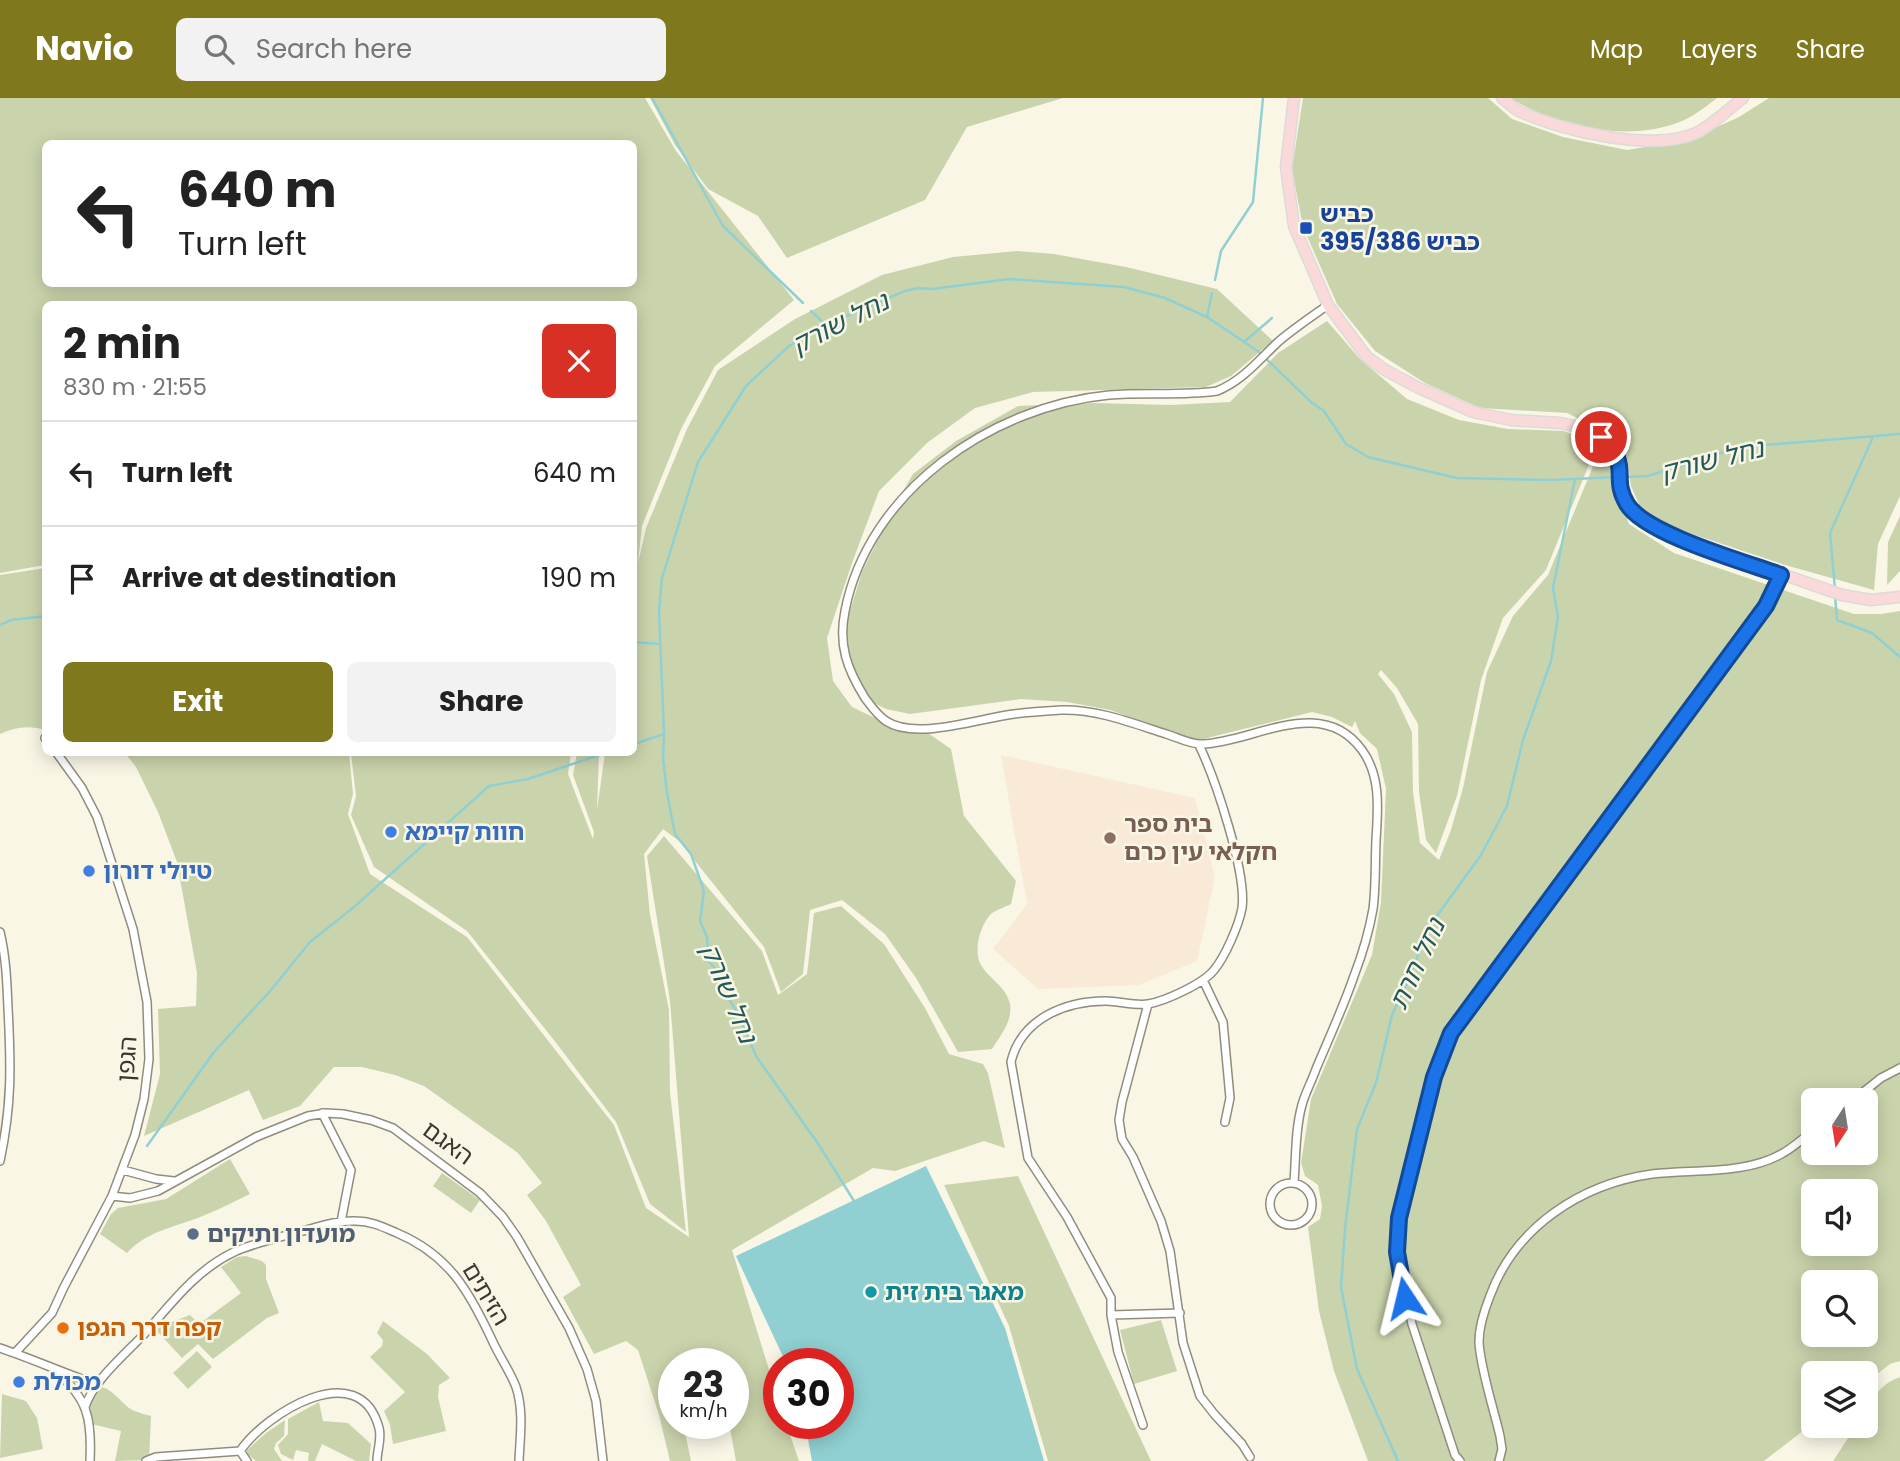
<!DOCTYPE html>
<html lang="en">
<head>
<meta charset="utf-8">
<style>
  :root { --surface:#fff; --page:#f2f2f2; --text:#222; --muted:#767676; --line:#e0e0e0; --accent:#80781d }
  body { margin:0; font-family:Poppins,"Noto Sans Hebrew",sans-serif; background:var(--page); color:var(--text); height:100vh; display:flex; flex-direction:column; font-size:26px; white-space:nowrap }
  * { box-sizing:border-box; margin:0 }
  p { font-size:23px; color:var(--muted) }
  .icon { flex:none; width:38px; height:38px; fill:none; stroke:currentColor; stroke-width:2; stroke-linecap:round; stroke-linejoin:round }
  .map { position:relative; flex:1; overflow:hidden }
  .details { position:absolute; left:42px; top:203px; width:595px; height:455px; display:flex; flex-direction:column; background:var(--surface); border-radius:10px; box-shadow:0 4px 18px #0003 }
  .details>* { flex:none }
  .hud { position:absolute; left:42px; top:42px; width:595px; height:147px; border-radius:10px; box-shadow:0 4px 18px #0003; background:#fff; color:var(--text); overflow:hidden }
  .needle { width:46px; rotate:192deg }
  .fabs { position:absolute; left:1801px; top:990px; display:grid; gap:14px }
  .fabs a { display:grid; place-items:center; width:77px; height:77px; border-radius:10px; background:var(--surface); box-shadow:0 4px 18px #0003; font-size:35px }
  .speed { position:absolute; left:658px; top:1250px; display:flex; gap:14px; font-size:35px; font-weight:700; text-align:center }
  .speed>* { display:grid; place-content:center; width:91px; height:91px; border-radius:50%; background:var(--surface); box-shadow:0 4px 18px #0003; line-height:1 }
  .speed small { font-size:18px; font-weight:400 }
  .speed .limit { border:10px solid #d22; background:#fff; color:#111 }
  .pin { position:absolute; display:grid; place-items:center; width:60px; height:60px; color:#fff; margin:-30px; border:4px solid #fff; border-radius:50%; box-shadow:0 2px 7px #0007 }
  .me { position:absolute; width:77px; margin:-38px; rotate:350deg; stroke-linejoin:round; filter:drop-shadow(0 0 5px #0008) }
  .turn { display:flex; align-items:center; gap:24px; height:147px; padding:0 21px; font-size:32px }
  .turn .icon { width:91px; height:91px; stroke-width:2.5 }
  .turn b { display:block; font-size:49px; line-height:60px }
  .round { display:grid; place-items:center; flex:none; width:74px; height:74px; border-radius:10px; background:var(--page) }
  .headline { display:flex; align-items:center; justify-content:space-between; height:119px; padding:0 21px }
  h1 { font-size:42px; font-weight:700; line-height:52px }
  .primary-button { display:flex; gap:14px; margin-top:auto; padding:14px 21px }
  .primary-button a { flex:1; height:80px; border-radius:10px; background:var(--accent); color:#fff; font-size:28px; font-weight:700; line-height:80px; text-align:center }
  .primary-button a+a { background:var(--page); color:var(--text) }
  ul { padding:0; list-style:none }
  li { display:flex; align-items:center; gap:21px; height:105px; padding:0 21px; border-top:2px solid var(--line) }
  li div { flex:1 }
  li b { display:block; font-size:26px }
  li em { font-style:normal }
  header { display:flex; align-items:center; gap:42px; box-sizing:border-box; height:98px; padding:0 35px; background:var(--accent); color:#fff }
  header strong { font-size:33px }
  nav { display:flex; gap:38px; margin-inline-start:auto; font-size:24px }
  .search { width:490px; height:63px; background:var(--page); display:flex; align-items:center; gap:18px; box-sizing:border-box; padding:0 24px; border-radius:10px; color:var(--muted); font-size:26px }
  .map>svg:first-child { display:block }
  .education { fill:#f8ead6 }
  .green { fill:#cad4ac; fill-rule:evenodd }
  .water { fill:#90d0d2 }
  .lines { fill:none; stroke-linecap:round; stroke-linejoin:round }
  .stream { stroke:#90d0d2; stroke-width:2.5 }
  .minor-casing { stroke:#908d7e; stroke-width:10 }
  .primary-casing { stroke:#dbdbda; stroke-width:13 }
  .minor { stroke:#fff; stroke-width:7 }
  .primary { stroke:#fad9da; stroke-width:10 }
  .route-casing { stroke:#114b97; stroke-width:18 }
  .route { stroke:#1a73e8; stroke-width:12 }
  .transit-dot { fill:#1a4fb4; stroke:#faf6e6; stroke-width:2.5 }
  .shop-dot { fill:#3f7fe0; stroke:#faf6e6; stroke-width:2.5 }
  .education-dot { fill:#8d6e63; stroke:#faf6e6; stroke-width:2.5 }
  .service-dot { fill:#5c6f8a; stroke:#faf6e6; stroke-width:2.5 }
  .culture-dot { fill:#0f9aa8; stroke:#faf6e6; stroke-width:2.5 }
  .food-dot { fill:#e8710a; stroke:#faf6e6; stroke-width:2.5 }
  .labels { text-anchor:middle; stroke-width:5; stroke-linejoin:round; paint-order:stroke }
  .transit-label { font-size:24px; font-weight:bold; fill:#164399; stroke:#faf6e6; text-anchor:start }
  .education-label { font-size:24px; font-weight:bold; fill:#785e54; stroke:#faf6e6; text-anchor:start }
  .shop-label { font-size:24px; font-weight:bold; fill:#366cbe; stroke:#faf6e6; text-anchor:start }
  .street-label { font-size:24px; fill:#383730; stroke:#faf6e6 }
  .service-label { font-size:24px; font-weight:bold; fill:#4e5e75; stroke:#faf6e6; text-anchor:start }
  .culture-label { font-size:24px; font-weight:bold; fill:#0d838f; stroke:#faf6e6; text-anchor:start }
  .food-label { font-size:24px; font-weight:bold; fill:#c56008; stroke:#faf6e6; text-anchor:start }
  .water-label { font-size:26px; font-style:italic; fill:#22595a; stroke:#faf6e6 }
</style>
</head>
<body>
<header>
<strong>Navio</strong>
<div class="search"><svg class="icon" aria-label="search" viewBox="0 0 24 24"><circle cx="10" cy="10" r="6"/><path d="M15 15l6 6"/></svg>Search here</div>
<nav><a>Map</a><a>Layers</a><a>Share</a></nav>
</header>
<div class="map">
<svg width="1900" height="1363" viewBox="0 0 1900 1363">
  <rect width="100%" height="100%" fill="#faf6e6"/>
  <!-- education -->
  <path class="education" d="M1001,657L1195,700L1215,779L1197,863L1139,887L1038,891L993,851L1027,806Z"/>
  <!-- green -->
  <path class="green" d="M0,0H645L676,53L794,202L715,268L681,331L642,428L638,465L646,430L687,331L718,272L795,221L882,177L953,159L1017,153L1054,156L1126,169L1217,191L1273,243L1231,278L1206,289L1033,294L975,310L927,345L879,393L852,465L827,540L833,583L852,609L890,627L928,635L951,651L964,718L1016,783L1011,806C1005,809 996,812 991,816C980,827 973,853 981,867C990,882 1006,888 1010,906C1013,923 1000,938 992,951L958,954L916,880L885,836L842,802L810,812L803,876L781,894L764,849L679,743L663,731L644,756L650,817L669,912L670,994L686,1134L650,1106L616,1024L557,946L467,833L374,769L351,717L356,698L351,655H571L568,676L593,741L594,734L573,677L577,655H599L597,712L605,655L634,654V206H46L45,467L0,475ZM46,46H634V186H46Z
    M650,0H1063L967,29L925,102L787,160L758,118L708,91L675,47Z
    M1303,0H1488L1512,21L1563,39L1627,52L1688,42L1739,19L1769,0H1900V398L1878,446L1874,492L1785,467L1671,429L1642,413L1631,388L1627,359L1604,333L1567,315L1480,310L1425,285L1375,253L1337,206L1303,129L1292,71Z
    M1510,0H1717C1703,11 1689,22 1671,27C1620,43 1555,27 1510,0Z
    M1327,223L1360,261L1407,301L1459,322L1508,331L1564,333L1597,347L1546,472L1503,520L1481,582L1457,698L1436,755L1426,742L1419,694L1418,626L1397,590L1381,572L1378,576L1394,596L1412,634L1413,694L1420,745L1439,762L1451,732L1463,690L1487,574L1513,518L1548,477L1599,354L1614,366L1617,394L1629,426L1674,455L1854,516H1881L1900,513V1263L1890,1266L1866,1285V1276H1813V1325L1764,1363H1368L1334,1273L1319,1213L1308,1129L1320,1121L1322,1108L1318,1087L1305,1078L1301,1065L1311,1001L1372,857L1381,804L1386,691L1377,651L1360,635L1355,623L1352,629L1332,619L1312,614L1195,643L1110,612L1067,604L1021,601L910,616L886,611L870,603L853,583L843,549L845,529L862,474L896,405L913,376L956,343L1018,308L1093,305L1171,307L1230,304L1278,255ZM1813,1003H1866V1055H1813ZM1813,1094H1866V1146H1813ZM1813,1185H1866V1237H1813Z
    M1900,418V473L1887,487L1888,444Z
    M45,470V632C30,627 14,629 0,636V477Z
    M125,655H349L353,696L348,716L370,776L467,839L614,1027L646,1110L689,1139L670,903L647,758L664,738L762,853L778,897L807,876L814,815L841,808L884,846L925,910L949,956L983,966L988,975L1005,1050L984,1043L895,1073L873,1070L732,1152L779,1304V1325H786L799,1363H736L729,1325H733V1265H674V1325H683L691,1363H670L659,1317L638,1252L626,1243L594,1256L563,1199L581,1187L546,1123L527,1097L542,1085L518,1055L424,988L395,977L362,969H334L300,1008L263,1022L249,992L144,1038L160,976L158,911L196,908L197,875L177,764L158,714L136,669Z
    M230,1061L250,1096C235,1103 220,1111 205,1117C177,1129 148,1132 127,1155L100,1136L111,1116L118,1110L166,1101Z
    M442,1075L480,1102L471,1115L433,1088Z
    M1018,1078L1151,1363H1048L1009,1228L944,1087Z
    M246,1158L262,1163L266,1167V1181L279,1215L267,1220L213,1261L198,1246L182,1260L156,1232L161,1228L190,1217L199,1226L241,1195L221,1169L237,1159Z
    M1161,1222L1177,1273L1134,1286L1120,1232Z
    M383,1223L427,1256L450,1280L439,1287L438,1299L446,1333L393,1346L390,1327L384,1313L405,1294L370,1259L382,1248L383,1242L377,1235Z
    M197,1253L212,1269L188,1291L173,1275Z
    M1900,1279V1363H1833L1856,1328H1866C1866,1306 1879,1286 1900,1279Z
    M96,1288C111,1289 118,1301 129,1310C135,1314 144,1316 151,1318L149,1362L115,1363L121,1333L91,1326L90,1298Z
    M2,1296L26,1303L37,1320L43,1351L0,1360Z
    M319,1304L323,1323L348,1325L371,1346L369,1363H356L322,1346L315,1363H308L309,1355L296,1352L293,1362L281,1356L278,1347L288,1336V1321Z
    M285,1322L284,1338L276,1345L274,1351L282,1363H256L245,1354L266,1335Z"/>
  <!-- water -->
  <path class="water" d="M926,1068L1005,1230L1044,1363H812L805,1325H838V1265H786L736,1158Z"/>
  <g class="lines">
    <!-- stream -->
    <path class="stream" d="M652,0L723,128L803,205
      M1215,182L1221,153L1253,104L1263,0
      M811,213L826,227
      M1207,219L1212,195
      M1244,244L1272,220
      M1625,379L1648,378L1740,349L1900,336
      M1835,491L1830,435L1873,339
      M1835,497L1837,522L1872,535L1900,559
      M0,527L11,522L46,518
      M634,544L660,546
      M634,646L664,636
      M147,1048L214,954L271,892L310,844L354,809L489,688L528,681L608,654
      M854,1103L819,1047L756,958L737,914L729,901L722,878L709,864L707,839L700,823L704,793L691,756L675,736L667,695L663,660L664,636L659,513L662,480L698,364L746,288L789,248L826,227L905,193L918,190L932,191L1009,181L1124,189L1165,200L1207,219L1259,254L1311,304L1324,313L1346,346L1368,359L1457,380L1551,382L1618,379
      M1398,1363L1357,1271L1341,1189L1345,1131L1357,1031L1376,985L1392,917L1408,883L1429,829L1481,757L1507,708L1523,642L1551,563L1558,519L1553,490L1575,381"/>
    <defs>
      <path id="minor" d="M45,640L46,641
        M0,834C6,859 7,885 8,910C11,967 12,1006 0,1063
        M1203,882L1223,924L1230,1000L1225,1024
        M1148,906L1122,1004L1119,1022L1122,1041L1133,1059L1161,1123L1170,1153L1183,1245L1200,1298L1215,1317L1242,1346L1250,1359
        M1852,1003L1881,980L1900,970
        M322,1015L351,1072L341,1124
        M123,1072L156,1081L174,1083
        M1294,1084C1296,1060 1295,1031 1302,1007C1305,995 1312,983 1316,971C1329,940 1343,910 1354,878C1362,857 1369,834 1373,811C1376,789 1375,764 1376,742C1378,711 1381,678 1362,652C1321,596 1254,644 1203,646C1191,647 1177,639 1166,636C1132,625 1097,611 1061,612C1045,613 1029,614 1014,616C980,620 916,643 886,623C877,617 871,608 865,600C847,571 838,547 845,513C868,393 992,308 1109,297C1145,294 1181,298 1217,293C1242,283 1259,262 1278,244C1293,231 1311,219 1328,207
        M1270 1106a21 21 0 1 1 42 0a21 21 0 1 1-42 0Z
        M112,1098L130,1100L158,1093L256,1039L308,1018L326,1015L343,1016L371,1022L393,1030L480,1095L503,1119L517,1139L569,1230L587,1271L596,1303L603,1363
        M1111,1217L1180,1215
        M0,1250C33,1261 63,1275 96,1286
        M15,1255L52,1215L64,1189L112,1098L135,1037L144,1001L149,961L147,904L133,831L97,719L82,690L56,654
        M55,1272C88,1301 92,1320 90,1363
        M85,1309C94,1281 128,1254 148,1232C173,1203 198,1171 234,1154C254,1145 277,1140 299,1134C318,1129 337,1122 356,1123C371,1123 383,1129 397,1135C449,1157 469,1193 492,1242C499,1258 510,1273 516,1289C524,1313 520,1339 519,1363
        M1143,1327L1118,1254L1111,1217V1200L1067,1119L1028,1060L1011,964C1021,921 1065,903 1106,903C1119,903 1135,908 1148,906C1165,903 1203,886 1214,872C1225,859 1239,827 1242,810C1247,775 1215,680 1199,647
        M146,1363L156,1359L240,1353
        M247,1363L240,1353C266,1315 360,1257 379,1330C382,1341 377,1352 377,1363
        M1460,1363L1455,1357L1412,1226L1397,1154L1399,1120L1404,1097L1434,979L1451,935L1766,508L1781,477
        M1499,1363L1502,1351L1500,1338C1494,1312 1480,1269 1479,1244C1479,1228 1484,1213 1490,1198C1515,1129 1581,1086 1652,1076C1694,1071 1746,1077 1783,1055C1794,1049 1803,1040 1813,1033"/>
      <path id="primary" d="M1294,0L1286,69L1294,128L1328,207L1367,259L1385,272L1419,290L1473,314L1511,322L1560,325L1584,330L1601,339L1617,356L1620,363V390L1626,405L1637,419L1668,436L1842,497L1871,502L1900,499
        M1502,0C1508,5 1513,10 1519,13C1561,33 1657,56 1700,33C1715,24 1729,11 1743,0"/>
    </defs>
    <!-- minor casing -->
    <use href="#minor" class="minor-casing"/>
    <!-- primary casing -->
    <use href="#primary" class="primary-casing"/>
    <!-- minor -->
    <use href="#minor" class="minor"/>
    <!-- primary -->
    <use href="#primary" class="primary"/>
  </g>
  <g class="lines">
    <defs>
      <path id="route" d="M1405,1200L1397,1154L1399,1120L1434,979L1451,935L1766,508L1781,477C1745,464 1645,436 1627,406C1610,378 1633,368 1601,339"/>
    </defs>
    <!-- route casing -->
    <use href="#route" class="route-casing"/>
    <!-- route -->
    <use href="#route" class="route"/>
  </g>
  <!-- markers -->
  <rect class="transit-dot" x="1299" y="123" width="14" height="14" rx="3.5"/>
  <g class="shop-dot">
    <circle cx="391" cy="734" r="7"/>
    <circle cx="89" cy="773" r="7"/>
    <circle cx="19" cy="1284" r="7"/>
  </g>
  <circle class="education-dot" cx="1110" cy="740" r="7"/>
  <circle class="service-dot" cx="193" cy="1136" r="7"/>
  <circle class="culture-dot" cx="871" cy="1194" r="7"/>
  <circle class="food-dot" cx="63" cy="1230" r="7"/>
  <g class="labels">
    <!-- transit labels -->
    <g class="transit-label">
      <text x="1320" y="124">כביש<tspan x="1320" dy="28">395/כביש 386</tspan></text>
    </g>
    <!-- education labels -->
    <g class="education-label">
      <text x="1124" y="734">בית ספר<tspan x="1124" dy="28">חקלאי עין כרם</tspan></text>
    </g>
    <!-- shop labels -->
    <g class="shop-label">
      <text x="405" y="742">חוות קיימא</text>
      <text x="103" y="781">טיולי דורון</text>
      <text x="33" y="1292">מכולת</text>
    </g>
    <!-- street labels -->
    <g class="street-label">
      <text transform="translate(127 961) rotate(-86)" y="8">הגפן</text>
      <text transform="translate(448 1045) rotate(36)" y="8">האגם</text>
      <text transform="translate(486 1196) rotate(59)" y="8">הזיתים</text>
    </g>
    <!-- service labels -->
    <g class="service-label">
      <text x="207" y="1144">מועדון ותיקים</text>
    </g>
    <!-- culture labels -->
    <g class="culture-label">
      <text x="885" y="1202">מאגר בית זית</text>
    </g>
    <!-- food labels -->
    <g class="food-label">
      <text x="77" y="1238">קפה דרך הגפן</text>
    </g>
    <!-- water labels -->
    <g class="water-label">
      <text transform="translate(840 225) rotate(-27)" y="9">נחל שורק</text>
      <text transform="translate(1712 362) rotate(-14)" y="9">נחל שורק</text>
      <text transform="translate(1417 866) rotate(-65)" y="9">נחל חרת</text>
      <text transform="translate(729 895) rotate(67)" y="9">נחל שורק</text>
    </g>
  </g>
</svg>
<div class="fabs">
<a><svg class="needle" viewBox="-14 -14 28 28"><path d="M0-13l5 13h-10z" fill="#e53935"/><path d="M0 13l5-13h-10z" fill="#767676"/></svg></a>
<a><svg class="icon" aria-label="sound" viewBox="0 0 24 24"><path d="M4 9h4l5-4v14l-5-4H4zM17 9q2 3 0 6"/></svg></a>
<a><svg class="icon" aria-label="search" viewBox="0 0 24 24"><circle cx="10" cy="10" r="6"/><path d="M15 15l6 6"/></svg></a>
<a><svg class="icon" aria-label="layers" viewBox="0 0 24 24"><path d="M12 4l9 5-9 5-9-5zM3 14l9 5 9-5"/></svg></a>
</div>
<div class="speed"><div>23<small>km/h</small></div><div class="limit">30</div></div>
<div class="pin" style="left:1601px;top:339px;background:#d93025"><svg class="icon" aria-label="arrive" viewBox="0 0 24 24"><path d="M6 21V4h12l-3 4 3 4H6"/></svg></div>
<svg class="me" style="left:1405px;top:1200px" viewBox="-20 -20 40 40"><path d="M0-17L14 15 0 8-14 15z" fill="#1a73e8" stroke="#fff" stroke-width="4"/></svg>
<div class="hud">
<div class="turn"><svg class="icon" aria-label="left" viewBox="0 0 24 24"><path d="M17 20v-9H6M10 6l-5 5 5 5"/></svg><div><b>640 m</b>Turn left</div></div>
</div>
<section class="details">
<div class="headline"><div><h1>2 min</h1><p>830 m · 21:55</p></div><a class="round" style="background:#d93025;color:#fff"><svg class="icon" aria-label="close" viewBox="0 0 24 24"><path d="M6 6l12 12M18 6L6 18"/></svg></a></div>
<ul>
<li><svg class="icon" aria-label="left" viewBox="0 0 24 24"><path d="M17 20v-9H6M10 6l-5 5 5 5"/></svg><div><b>Turn left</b></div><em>640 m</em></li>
<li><svg class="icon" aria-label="arrive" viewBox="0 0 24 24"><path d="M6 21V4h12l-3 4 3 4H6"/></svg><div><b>Arrive at destination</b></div><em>190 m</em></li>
</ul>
<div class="primary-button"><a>Exit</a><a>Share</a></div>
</section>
</div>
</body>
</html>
